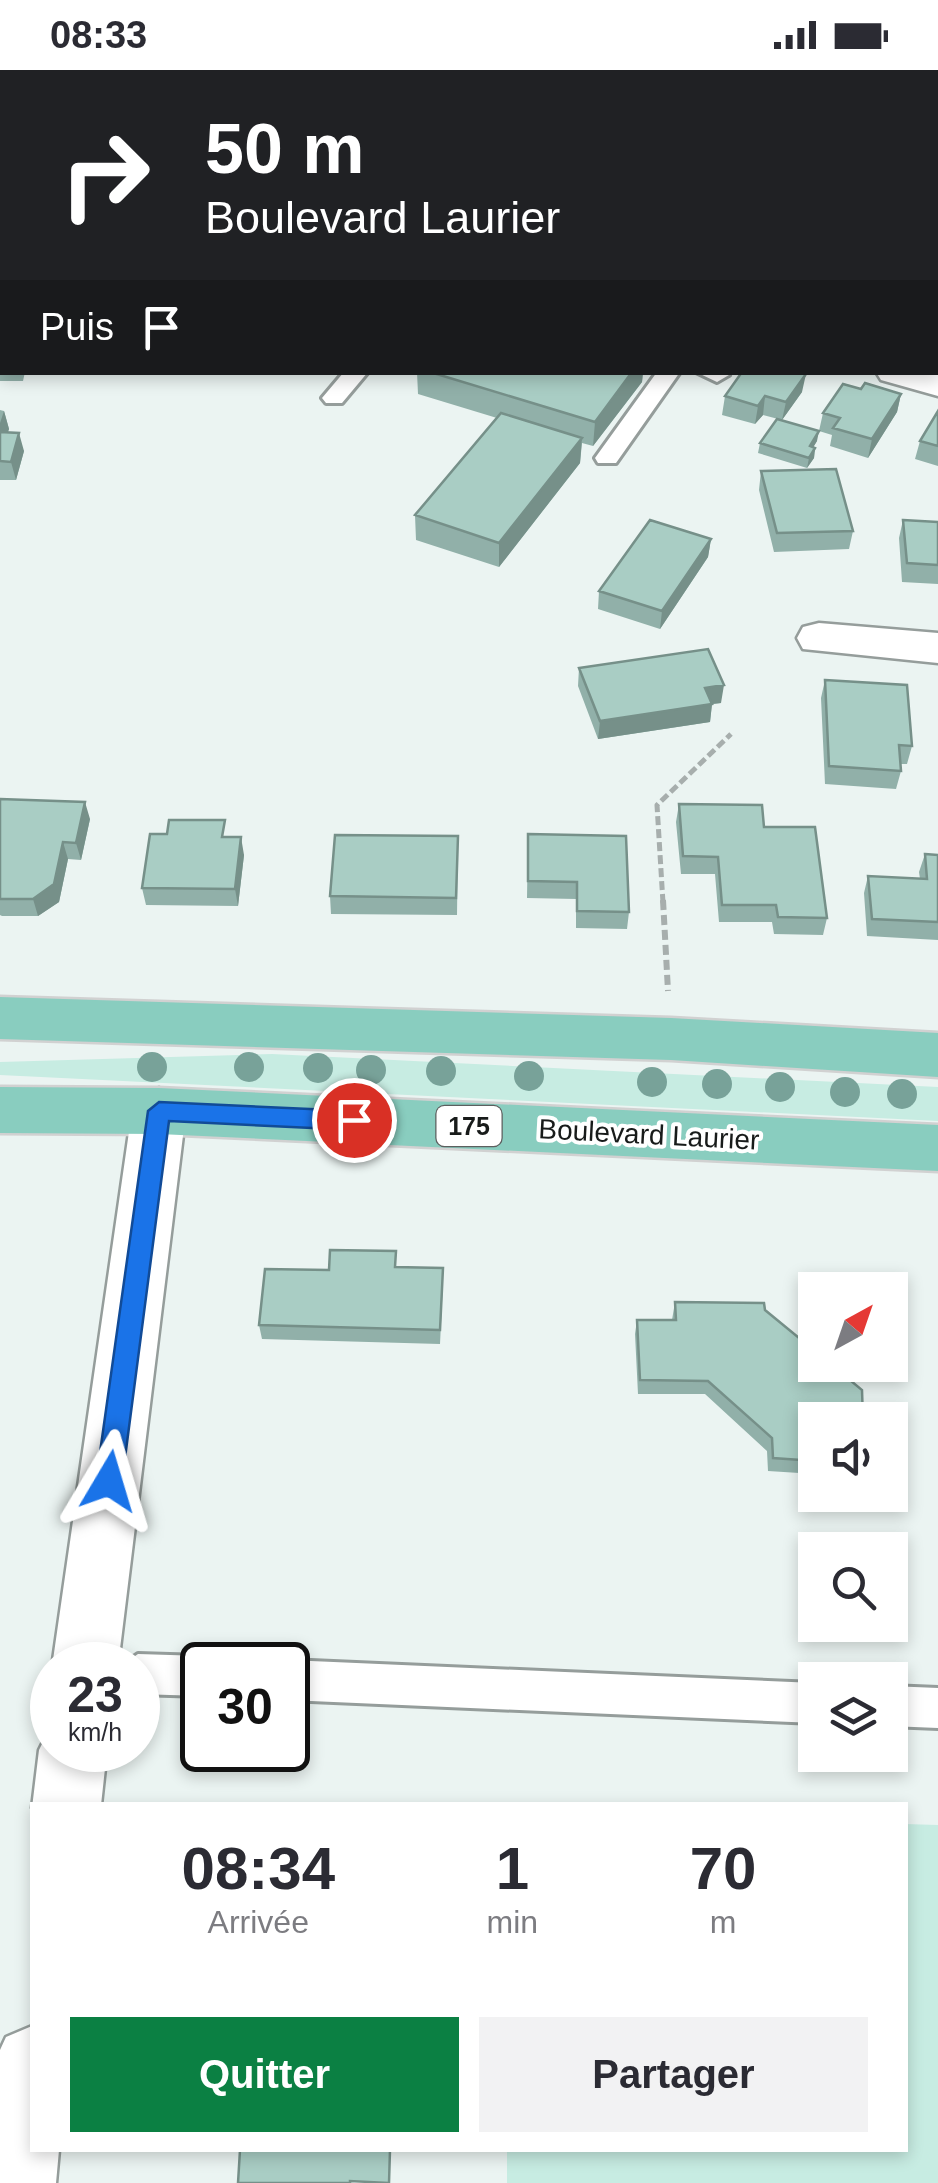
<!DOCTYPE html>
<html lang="fr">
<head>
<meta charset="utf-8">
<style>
  :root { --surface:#fff; --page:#f2f2f3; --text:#2b2b33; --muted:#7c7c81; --accent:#0b8043 }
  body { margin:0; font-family:Arial,sans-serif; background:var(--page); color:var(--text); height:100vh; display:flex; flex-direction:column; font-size:38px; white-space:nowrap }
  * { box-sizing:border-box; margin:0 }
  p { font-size:32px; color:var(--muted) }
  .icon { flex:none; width:55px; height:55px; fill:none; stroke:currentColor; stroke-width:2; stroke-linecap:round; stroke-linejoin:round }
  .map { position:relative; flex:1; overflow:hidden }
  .drawer { position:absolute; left:30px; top:1732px; width:878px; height:350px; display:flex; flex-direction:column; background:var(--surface); border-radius:0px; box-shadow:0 5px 15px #0003 }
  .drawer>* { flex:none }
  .banner { position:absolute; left:0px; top:0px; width:940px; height:305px; box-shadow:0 5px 15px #0003; background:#202124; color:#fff; overflow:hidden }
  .needle { width:65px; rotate:40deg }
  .controls { position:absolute; left:798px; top:1202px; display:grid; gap:20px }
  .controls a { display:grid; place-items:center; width:110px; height:110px; border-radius:0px; background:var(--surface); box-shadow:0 5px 15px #0003; font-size:50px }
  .speed { position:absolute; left:30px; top:1572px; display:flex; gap:20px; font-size:50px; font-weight:700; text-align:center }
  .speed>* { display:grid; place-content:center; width:130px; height:130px; border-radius:50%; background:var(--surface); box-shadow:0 5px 15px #0003; line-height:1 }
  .speed small { font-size:25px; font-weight:400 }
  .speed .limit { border:5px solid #111; border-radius:15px; background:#fff; color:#111 }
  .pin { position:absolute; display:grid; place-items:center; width:85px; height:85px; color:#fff; margin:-42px; border:5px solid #fff; border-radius:50%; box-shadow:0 2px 10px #0007 }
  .me { position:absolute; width:110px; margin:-55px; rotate:7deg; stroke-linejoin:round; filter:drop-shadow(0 0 8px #0008) }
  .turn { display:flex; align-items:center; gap:35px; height:210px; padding:0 40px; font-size:45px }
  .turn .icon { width:130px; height:130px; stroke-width:2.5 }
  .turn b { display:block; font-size:70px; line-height:85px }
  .then { display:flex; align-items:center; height:95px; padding:0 40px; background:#0003; gap:20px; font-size:38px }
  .eta { display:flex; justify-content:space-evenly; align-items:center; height:170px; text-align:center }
  .eta b { font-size:60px; font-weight:600; line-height:70px }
  .action { display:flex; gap:20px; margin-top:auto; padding:20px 40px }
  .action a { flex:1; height:115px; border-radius:0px; background:var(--accent); color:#fff; font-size:40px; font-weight:600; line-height:115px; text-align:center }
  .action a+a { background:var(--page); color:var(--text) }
  .status { display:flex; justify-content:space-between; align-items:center; height:70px; padding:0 50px; background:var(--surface); direction:ltr }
  .status svg { height:28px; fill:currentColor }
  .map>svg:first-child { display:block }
  .green { fill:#c7ece2 }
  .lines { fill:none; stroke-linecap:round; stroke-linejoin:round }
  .lane-casing { stroke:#959d9b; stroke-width:6 }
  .street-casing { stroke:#959d9b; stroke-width:5 }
  .primary-casing { stroke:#d1d1d1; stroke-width:5 }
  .path-far1 { stroke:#a7aead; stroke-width:5; stroke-dasharray:9 4; stroke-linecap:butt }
  .path { stroke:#a7aead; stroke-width:6; stroke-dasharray:10 5; stroke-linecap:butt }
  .lane { fill:#fff; fill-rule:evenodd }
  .street { fill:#fff; fill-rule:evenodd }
  .primary { fill:#89cdbf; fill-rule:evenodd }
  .tree { fill:#78a299 }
  .wall { fill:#91b0a9 }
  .shaded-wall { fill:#769089 }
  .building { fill:#a9cdc4; stroke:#769089; stroke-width:2.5 }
  .route { fill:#1a73e8; stroke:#114b97; stroke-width:2.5 }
  .labels { text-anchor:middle; stroke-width:8; stroke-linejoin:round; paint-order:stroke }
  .shield { fill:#fff; stroke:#5d5f5f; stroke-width:2.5 }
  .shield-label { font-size:25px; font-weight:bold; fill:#181b1a }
  .street-label { font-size:28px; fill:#181b1a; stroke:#fff }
</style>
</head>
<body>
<div class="status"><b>08:33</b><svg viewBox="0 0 49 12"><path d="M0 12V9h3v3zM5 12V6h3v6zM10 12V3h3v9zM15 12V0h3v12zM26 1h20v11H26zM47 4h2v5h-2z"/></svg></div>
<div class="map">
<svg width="938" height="2113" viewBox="0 0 938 2113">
  <rect width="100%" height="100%" fill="#ebf4f2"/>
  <!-- green -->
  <path class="green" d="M272,984L938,1017V1051L0,1005V992Z
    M905,1754L938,1755V2113H507V2080H905Z"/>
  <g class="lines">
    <defs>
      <path id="lane" d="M344,302H368L342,333H326L322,328Z
        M657,302H680L616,393H598L595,388Z
        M696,302H727L729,305L717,312Z
        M138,1584L202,1586L217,1595H202V1626L138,1624V1595H122Z
        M288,1590L815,1613V1653L288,1630V1595H277Z
        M890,1616L938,1618V1658L890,1656Z"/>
      <path id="street" d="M0,44L2,45V65H0Z
        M876,302H938V326L881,310Z
        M819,553L938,563V593L803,579L797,568L803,557Z
        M159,1018L178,1025L186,1041L118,1595L52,1597L132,1041L140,1025Z
        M52,1654V1680H107L101,1735L32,1738L39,1680Z
        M32,1956V2080H59L56,2113H0V1980L6,1967Z"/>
      <path id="primary" d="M0,927L671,948L938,963V1007L671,990L0,969Z
        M0,1017L159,1018L938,1055V1101L159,1064L0,1063Z"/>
    </defs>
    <!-- lane casing -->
    <use href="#lane" class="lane-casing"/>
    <!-- street casing -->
    <use href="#street" class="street-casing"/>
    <!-- primary casing -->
    <use href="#primary" class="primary-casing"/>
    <!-- path-far1 -->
    <path class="path-far1" d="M663,833L657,735L731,664"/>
    <!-- path -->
    <path class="path" d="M663,830L668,921"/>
    <!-- lane -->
    <use href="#lane" class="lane"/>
    <!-- street -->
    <use href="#street" class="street"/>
    <!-- primary -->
    <use href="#primary" class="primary"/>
  </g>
  <!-- trees -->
  <g class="tree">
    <circle cx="152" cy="997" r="15"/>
    <circle cx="249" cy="997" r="15"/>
    <circle cx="318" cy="998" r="15"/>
    <circle cx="371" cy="1000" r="15"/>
    <circle cx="441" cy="1001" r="15"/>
    <circle cx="529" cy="1006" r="15"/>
    <circle cx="652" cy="1012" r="15"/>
    <circle cx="717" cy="1014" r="15"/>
    <circle cx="780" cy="1017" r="15"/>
    <circle cx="845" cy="1022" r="15"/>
    <circle cx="902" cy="1024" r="15"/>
  </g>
  <!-- wall -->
  <path class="wall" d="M612,0H695L694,2H612Z
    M2,96V155H0V105Z
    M0,213H2V302H25L23,311H0Z
    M417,302H643L642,312L593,376L582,373L580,393L499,497L416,470L415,445L497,348L418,324Z
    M861,319L901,324L897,342L868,388L830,376L832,365L819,361L823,343Z
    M802,322L782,350L763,345L755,354L722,345L725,326Z
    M0,340L4,341L9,359L7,363L24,381L16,410H0Z
    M938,341V396L915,389L920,371Z
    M817,371L813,377L815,378L814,388L807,398L758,383L760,373Z
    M761,401L853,461L849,479L774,482L759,420Z
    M903,450L938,452V514L902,512L899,468Z
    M711,469L708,487L660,559L598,539L599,521Z
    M579,598L721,633L712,634L710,652L598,669L578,616Z
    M825,610L912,676L907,694H900L901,701L896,719L825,714L821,628Z
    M0,729L90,749L81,790L68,789L59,832L38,846H2L0,845Z
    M679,734L764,757L827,848L823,865L774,864L772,852H719L715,804H681L676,752Z
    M528,764L629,842L627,859L576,858V829L527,828Z
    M458,766L457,845L331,844L330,826Z
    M227,767L244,785L238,836L146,835L142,818Z
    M925,784L938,785V870L867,866L864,823L868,806L920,809L919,802Z
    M397,1197L443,1212L440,1274L262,1269L259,1255L329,1200Z
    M675,1232L765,1240L815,1350V1404L768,1401L767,1381L705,1324H638L635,1264L637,1250H672Z"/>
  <!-- shaded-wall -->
  <path class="shaded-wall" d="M632,302H643L642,312L593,376L595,352Z
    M806,304L802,322L782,350L786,332Z
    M901,324L897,342L868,388L872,369Z
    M765,326L763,345L755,354L758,336Z
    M4,341L9,359L2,381L0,374V353Z
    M819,361L817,371L808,386L810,376Z
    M19,363L24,381L16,410L11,392Z
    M582,368L580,393L499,497V473Z
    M815,378L814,388L807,398L809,388Z
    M711,469L708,487L660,559L662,541Z
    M724,615L721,633L712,634L710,652L598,669L600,651L705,618Z
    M85,732L90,749L81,790L76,773Z
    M241,767L244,785L238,836L235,819Z
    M63,772L68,789L59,832L38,846L33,829Z"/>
  <!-- building -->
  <path class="building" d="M30,0H121L120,2H29Z
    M535,0H593L594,2H535Z
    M2,96V137H0V105Z
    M0,213H2V292H0Z
    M430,302H632L595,352Z
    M742,302H802L806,304L786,332L765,326L758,336L725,326Z
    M865,313L901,324L872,369L833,358L840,348L823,343L843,314L861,319Z
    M938,341V376L920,371Z
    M501,343L582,368L499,473L415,445Z
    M777,349L819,361L810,376L815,378L809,388L760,373Z
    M0,362L19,363L11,392L0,391Z
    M836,399L853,461L777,463L761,401Z
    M650,450L711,469L662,541L599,521Z
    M903,450L938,452V495L907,493Z
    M708,579L724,615L705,618L712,634L600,651L579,598Z
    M825,610L907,615L912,676L899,675L901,701L829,696Z
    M0,729L85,732L76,773L63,772L54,814L33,829H0Z
    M679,734L762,735L764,757H815L827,848L778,847L776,835H722L718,787L683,786Z
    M169,750H225L222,767H241L235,819L142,818L150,764H167Z
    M528,764L626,766L629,842L577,841V812L528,811Z
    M335,765L458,766L456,828L330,826Z
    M925,784L938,785V852L872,849L868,806L927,809Z
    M330,1180L396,1181L395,1197L443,1198L440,1260L259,1255L265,1199L329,1200Z
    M675,1232L764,1233L765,1240L815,1281V1295H832L862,1320L863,1350H815V1391L773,1388L772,1368L708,1311L640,1310L637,1250H676Z
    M240,2080H390L389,2113L350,2111V2113H238Z"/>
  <!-- route -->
  <path class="route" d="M159,1032L354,1041L365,1050L354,1060L169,1051L122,1411L118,1420L109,1423L100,1420L96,1411L148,1041Z"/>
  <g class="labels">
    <!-- shield labels -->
    <rect class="shield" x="436.5" y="1036" width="65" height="40" rx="8"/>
    <g class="shield-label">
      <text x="469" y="1065">175</text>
    </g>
    <!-- street labels -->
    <g class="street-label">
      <text transform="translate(649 1064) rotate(3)" y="10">Boulevard Laurier</text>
    </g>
  </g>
</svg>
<div class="controls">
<a><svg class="needle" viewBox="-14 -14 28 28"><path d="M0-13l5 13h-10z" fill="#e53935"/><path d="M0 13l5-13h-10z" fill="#7c7c81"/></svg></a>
<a><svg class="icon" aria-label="sound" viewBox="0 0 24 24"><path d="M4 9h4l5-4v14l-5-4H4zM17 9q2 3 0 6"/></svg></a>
<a><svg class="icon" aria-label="search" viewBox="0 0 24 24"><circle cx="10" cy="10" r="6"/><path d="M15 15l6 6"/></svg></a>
<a><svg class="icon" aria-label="layers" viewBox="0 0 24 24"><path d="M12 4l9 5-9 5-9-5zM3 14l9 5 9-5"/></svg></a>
</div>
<div class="speed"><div>23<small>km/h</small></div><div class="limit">30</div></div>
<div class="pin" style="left:354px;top:1050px;background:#d93025"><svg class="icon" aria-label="arrive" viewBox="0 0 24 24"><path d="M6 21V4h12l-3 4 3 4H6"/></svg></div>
<svg class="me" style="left:109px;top:1411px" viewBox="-20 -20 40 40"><path d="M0-17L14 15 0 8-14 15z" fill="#1a73e8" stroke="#fff" stroke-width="4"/></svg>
<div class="banner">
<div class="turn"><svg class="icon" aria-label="right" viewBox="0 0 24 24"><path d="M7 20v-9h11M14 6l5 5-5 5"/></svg><div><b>50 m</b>Boulevard Laurier</div></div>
<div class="then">Puis<svg class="icon" aria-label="arrive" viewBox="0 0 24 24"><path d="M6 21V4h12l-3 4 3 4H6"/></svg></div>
</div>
<section class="drawer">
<div class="eta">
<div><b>08:34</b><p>Arrivée</p></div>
<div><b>1</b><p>min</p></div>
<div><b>70</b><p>m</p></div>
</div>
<div class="action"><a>Quitter</a><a>Partager</a></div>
</section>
</div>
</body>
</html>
